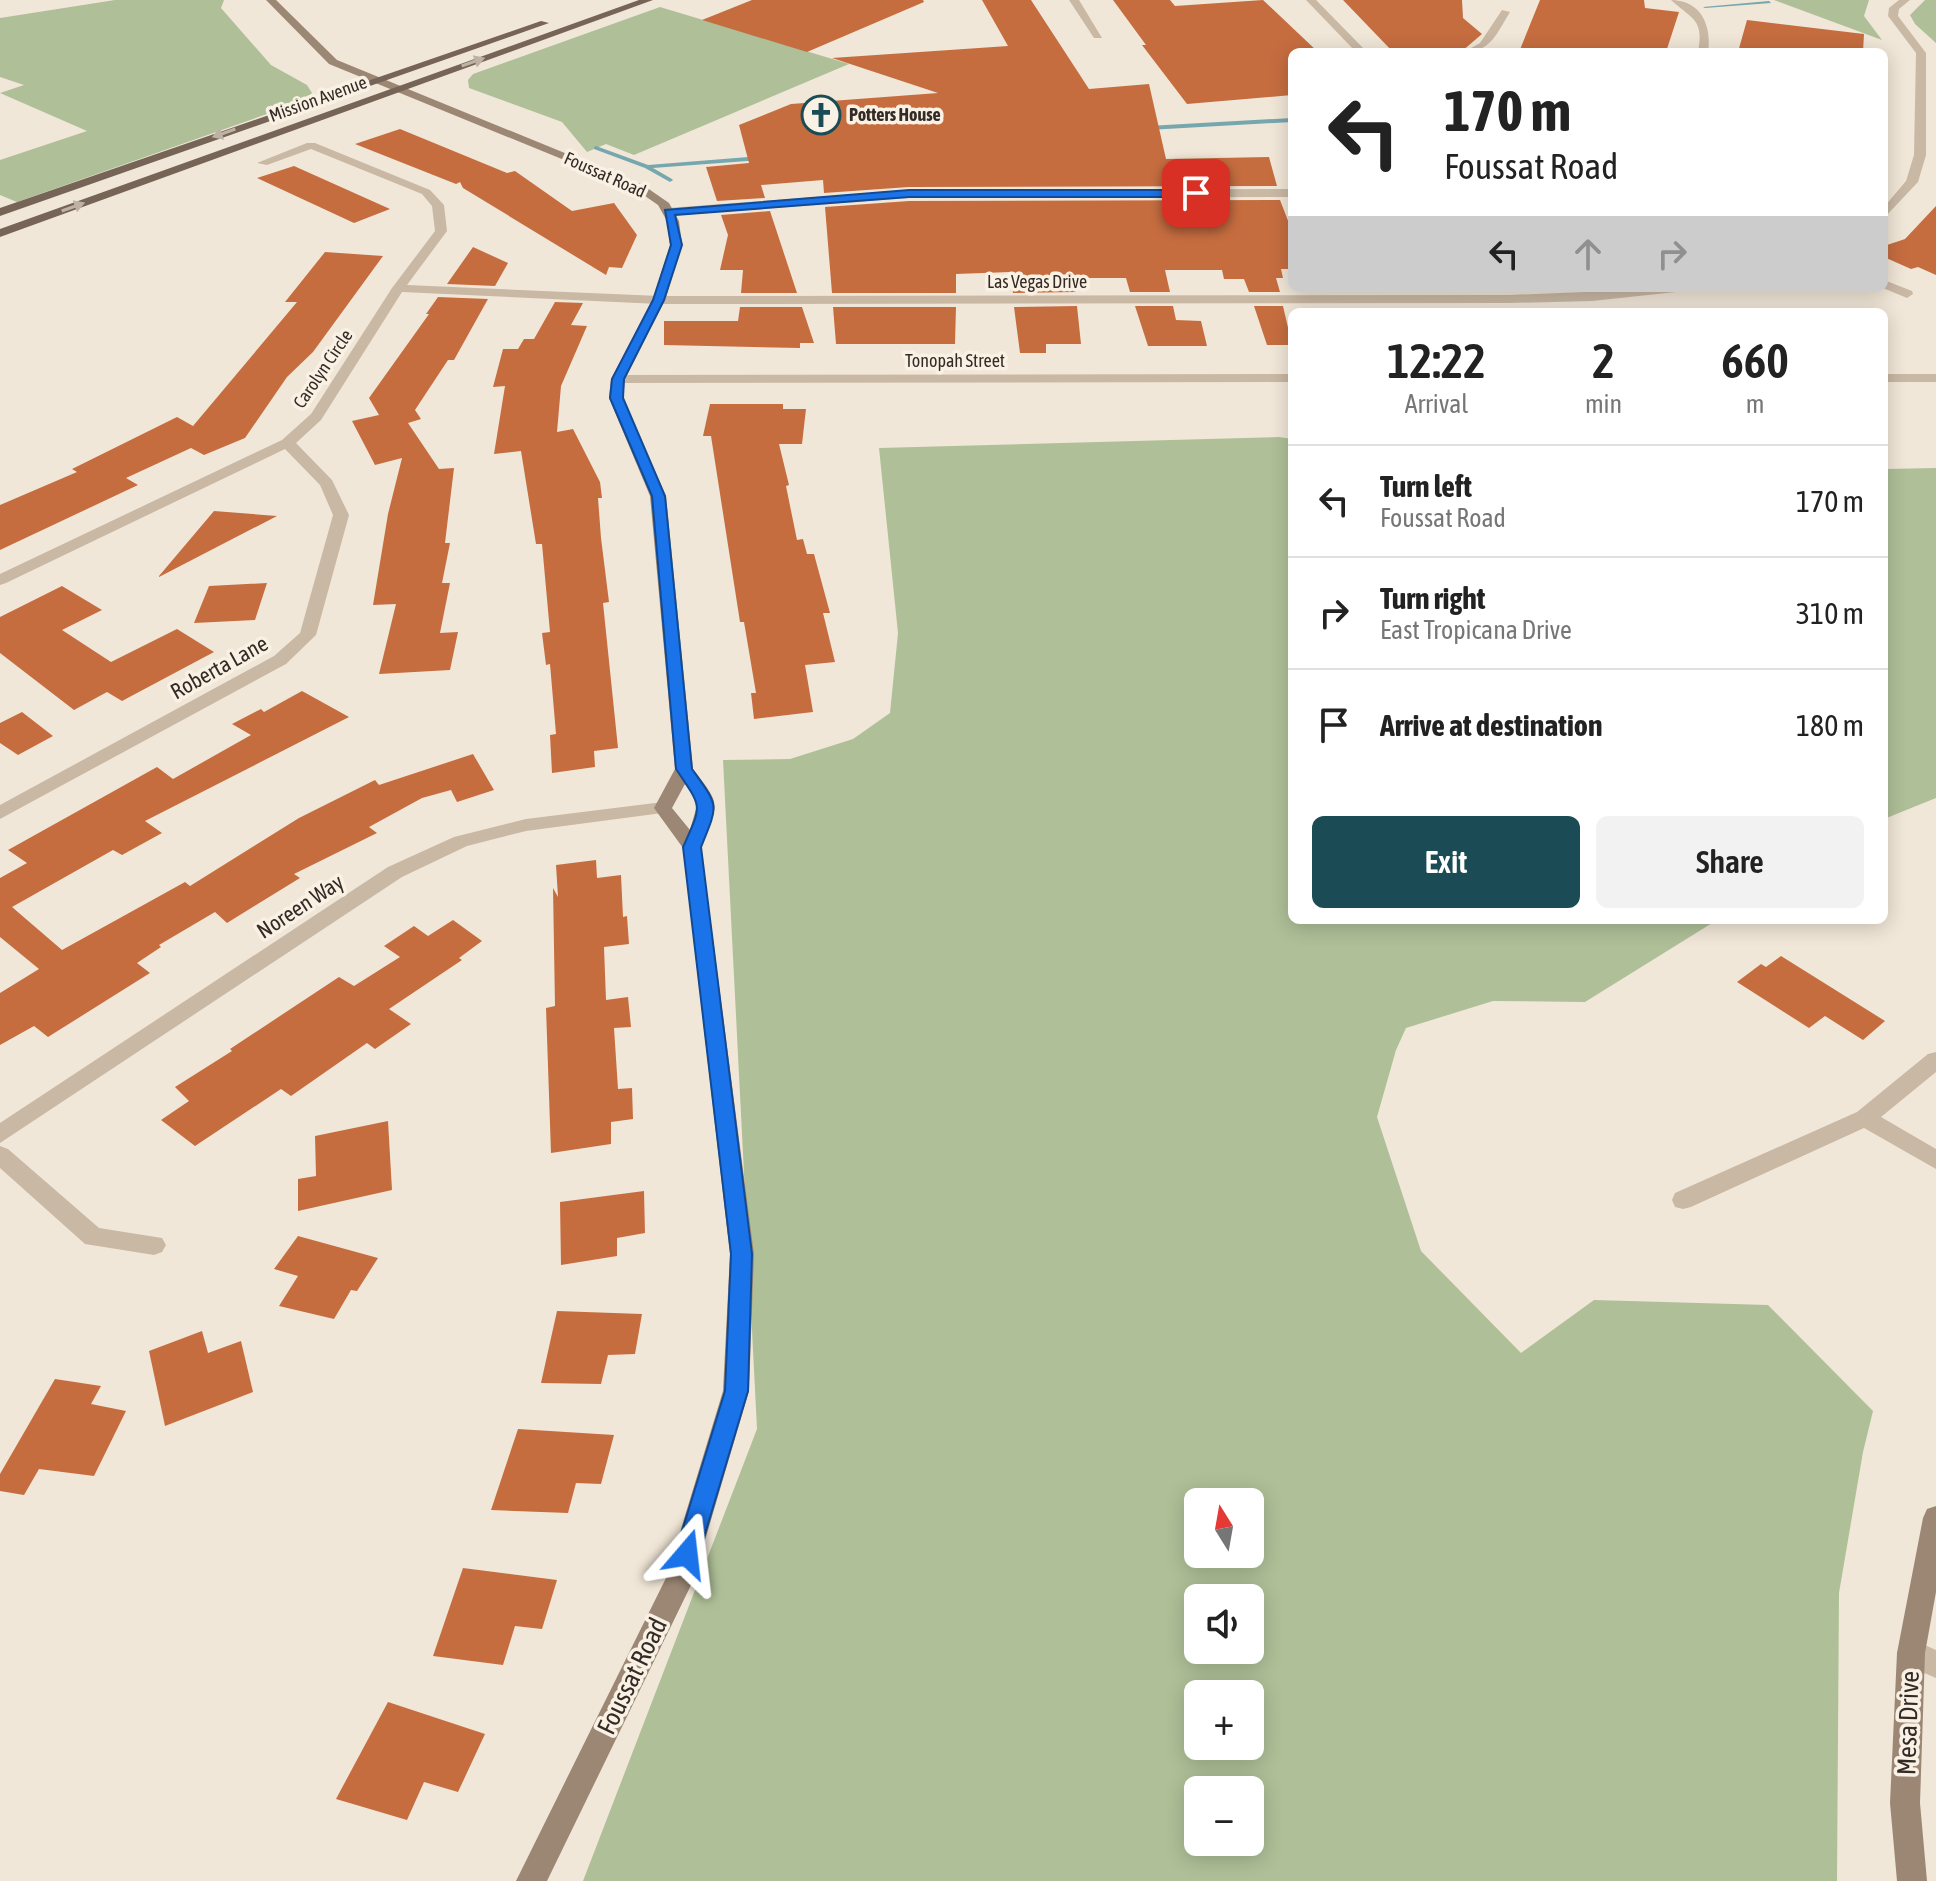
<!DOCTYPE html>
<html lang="en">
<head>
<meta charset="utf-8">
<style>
  :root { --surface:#fff; --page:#f2f2f2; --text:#222; --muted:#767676; --line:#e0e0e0; --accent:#1b4c55 }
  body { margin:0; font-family:"Asap Condensed",sans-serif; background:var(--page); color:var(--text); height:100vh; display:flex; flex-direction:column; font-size:30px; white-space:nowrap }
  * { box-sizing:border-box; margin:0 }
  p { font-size:26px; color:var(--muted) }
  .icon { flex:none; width:44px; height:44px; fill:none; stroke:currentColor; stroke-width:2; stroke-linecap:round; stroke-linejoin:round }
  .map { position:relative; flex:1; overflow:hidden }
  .side { position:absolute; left:1288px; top:308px; width:600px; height:616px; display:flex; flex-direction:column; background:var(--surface); border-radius:12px; box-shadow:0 4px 20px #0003 }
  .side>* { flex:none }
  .hud { position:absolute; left:1288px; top:48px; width:600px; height:244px; border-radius:12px; box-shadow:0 4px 20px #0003; background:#fff; color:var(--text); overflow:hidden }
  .needle { width:52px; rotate:349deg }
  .fabs { position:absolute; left:1184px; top:1488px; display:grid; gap:16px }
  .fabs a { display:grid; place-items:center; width:80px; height:80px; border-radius:12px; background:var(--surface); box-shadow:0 4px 20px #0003; font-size:40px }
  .pin { position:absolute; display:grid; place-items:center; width:68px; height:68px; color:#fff; margin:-34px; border-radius:16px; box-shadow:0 4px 12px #0006 }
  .me { position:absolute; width:88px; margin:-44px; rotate:17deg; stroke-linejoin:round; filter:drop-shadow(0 0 6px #0008) }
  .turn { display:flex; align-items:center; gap:28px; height:168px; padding:0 24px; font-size:36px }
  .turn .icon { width:104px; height:104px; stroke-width:2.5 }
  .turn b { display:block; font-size:56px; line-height:68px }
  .lanes { display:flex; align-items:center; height:76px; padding:0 24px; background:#0003; justify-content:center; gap:40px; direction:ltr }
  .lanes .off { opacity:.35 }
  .eta { display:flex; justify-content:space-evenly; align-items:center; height:136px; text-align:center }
  .eta b { font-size:48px; font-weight:600; line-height:56px }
  .button { display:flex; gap:16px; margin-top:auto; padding:16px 24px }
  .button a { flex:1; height:92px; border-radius:12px; background:var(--accent); color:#fff; font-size:32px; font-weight:600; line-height:92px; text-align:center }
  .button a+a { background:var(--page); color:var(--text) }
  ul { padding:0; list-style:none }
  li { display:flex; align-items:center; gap:24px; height:112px; padding:0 24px; border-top:2px solid var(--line) }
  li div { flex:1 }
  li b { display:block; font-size:30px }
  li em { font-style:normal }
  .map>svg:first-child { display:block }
  .green { fill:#afc098; fill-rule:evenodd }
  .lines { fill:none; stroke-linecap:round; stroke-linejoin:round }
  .stream { fill:#77a7ae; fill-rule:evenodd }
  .building { fill:#c66d40 }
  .street { fill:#c9b8a4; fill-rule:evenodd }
  .secondary { fill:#9c8775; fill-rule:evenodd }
  .primary { fill:#766456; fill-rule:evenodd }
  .oneway { fill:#beb2a4 }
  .route { fill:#1a73e8; stroke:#114b97; stroke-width:2 }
  .labels { text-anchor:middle; stroke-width:7; stroke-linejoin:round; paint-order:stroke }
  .far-street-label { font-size:18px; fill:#342b26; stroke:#f9f1e4 }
  .far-poi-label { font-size:18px; font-weight:bold; fill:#342b26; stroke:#f9f1e4; text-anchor:start }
  .street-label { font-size:22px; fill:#342b26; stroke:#f9f1e4 }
  .near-street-label { font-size:26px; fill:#342b26; stroke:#f9f1e4 }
</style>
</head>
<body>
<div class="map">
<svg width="1936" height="1881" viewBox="0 0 1936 1881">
  <rect width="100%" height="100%" fill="#f1e7d8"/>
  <!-- green -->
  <path class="green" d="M115,0H224L221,8L271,65L307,85L312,93L304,101L17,202L0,195V160L87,131L0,93L24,85L0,77V18Z
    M1774,0H1869L1864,16L1882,40Z
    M1925,0H1936V43L1915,24L1910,15Z
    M660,7L849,64L634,155L606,144L587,152L562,122L469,88L468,80L473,74Z
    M1279,437L1292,439V920H1717L1585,1002L1493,1001L1406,1028L1396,1050L1377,1117L1421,1251L1521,1353L1594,1300L1768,1305L1873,1411L1863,1452L1839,1593L1837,1881H583L757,1429L723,760L790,759L853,739L890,713L898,633L879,448ZM1198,1502H1250V1554H1198ZM1198,1598H1250V1650H1198ZM1198,1694H1250V1746H1198ZM1198,1790H1250V1842H1198Z
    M1936,468V798L1884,819V469Z"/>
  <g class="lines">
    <!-- stream -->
    <path class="stream" d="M1769,1L1771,3L1705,8L1703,7Z
      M1292,118V122L1148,130L1145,128L1148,126Z
      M596,146L648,165L761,156L764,158L761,160L653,168L672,179L673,180L670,182L645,168L594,149V147Z"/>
  </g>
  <!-- building -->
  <path class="building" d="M752,0H923L924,2L807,52L702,20Z
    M982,0H1031L1089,89L1149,84L1166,159L1269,157L1277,186L909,187L824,193L823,180L761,185L765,198L717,201L706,167L749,163L739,125L791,104L938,93L832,58L1008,46Z
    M1113,0H1170L1175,6L1263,0L1318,52H1292V95L1187,104L1142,45H1146Z
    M1343,0H1462L1463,18L1482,34L1461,52H1393Z
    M1540,0H1644L1645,8L1679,12L1666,52H1519Z
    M1747,20L1864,34L1863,52H1738Z
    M400,129L507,173L515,171L572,211L614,203L637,235L622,268L609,267L606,275L463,188L460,182L456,184L355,144Z
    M294,166L390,209L354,223L257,178Z
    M1280,200L1292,231V269H1281L1283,278H1276L1280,292H1249L1244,279H1224L1222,270H1165L1170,292H1130L1126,278H1075L1076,292L1013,293L1010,272L956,274V293H832L825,207L909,201Z
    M1936,206V275L1918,267L1911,269L1884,257V246L1905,239Z
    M770,211L797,293H741L743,270H720L728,235L721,215Z
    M473,247L508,263L495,286L447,284Z
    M325,252L383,256L313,352L287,377L245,438L204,455L191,448L126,478L138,485L0,550V505L77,472L72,469L177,417L193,426L297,302H285Z
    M438,297L488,299L454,360H448L415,410L421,419L408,423L439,469L454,468L445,543H450L442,583H450L440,633L458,632L450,670L379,674L396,604L373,605L388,514L402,458L375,465L352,421L379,415L369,398L429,314H426Z
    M555,302L583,303L571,325L587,326L561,386L557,432L573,429L600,482L602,498H598L601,538L609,602L603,603L618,748L594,751L595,767L552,773L550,735L556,734L550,664L546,665L542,633L550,632L542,544H536L521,451L494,454L505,386L493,387L503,349H518L524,339H534Z
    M1077,306L1081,344H1046V353H1020L1014,307Z
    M1135,306H1173L1176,320L1201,321L1207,346H1148Z
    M1254,306H1283L1292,345H1267Z
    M740,307H802L814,343H800V348L664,345V321H738Z
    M833,307H956L955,344H836Z
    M710,404H783V409H806L802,444H779L789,485L786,486L797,540L803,539L807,554H814L830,613H823L835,662L805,665L813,712L754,719L751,693H756L744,622H740L711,436H703Z
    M214,511L277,516L159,577V576Z
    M267,583L255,620L194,623L209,586Z
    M62,586L102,610L62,630L111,662L177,629L214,652L122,701L107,692L74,710L0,653V617Z
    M302,691L349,717L145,821L162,833L122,855L113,850L12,907L62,950L185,882L190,886L299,818L375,780L379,785L473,754L494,790L457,802L451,790L422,798L369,827L377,833L294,874L300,878L227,923L215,912L159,945L161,947L137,963L150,973L48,1037L34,1026L0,1045V993L39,969L0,937V878L27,863L8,850L157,767L173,779L251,735L232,724L261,709L264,712Z
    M22,712L53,736L18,755L0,743V723Z
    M596,860L597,878L621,875L623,917L627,916L629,944L604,947L606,1000L628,997L631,1027L614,1028L618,1089L632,1088L633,1119L611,1122V1144L551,1153L546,1008L555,1006L553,888L558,897L556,865Z
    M453,920L482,941L459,958L462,960L389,1009L411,1024L375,1049L367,1043L291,1096L281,1089L195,1146L161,1120L189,1101L175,1087L232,1051L230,1049L339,977L354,986L400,957L384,946L414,926L428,936Z
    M1781,956L1885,1021L1863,1040L1825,1016L1809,1028L1737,982L1761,964L1766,967Z
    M388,1121L392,1190L298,1211V1179L316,1176L315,1136Z
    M644,1191L645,1233L617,1238V1256L561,1265L560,1202Z
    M298,1236L378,1258L357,1291L351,1290L334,1319L279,1306L298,1276L274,1269Z
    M557,1311L642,1314L635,1354L608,1355L601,1384L541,1383Z
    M202,1331L208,1353L241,1341L253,1392L165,1426L149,1351Z
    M55,1379L101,1386L91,1404L126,1411L94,1476L39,1469L24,1495L0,1491V1474Z
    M518,1429L614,1435L601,1484L576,1483L568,1513L491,1510Z
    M463,1568L557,1580L542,1629L515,1626L503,1665L433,1656Z
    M388,1702L485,1734L458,1792L424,1782L407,1820L336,1799Z"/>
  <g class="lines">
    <!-- street -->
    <path class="street" d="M1069,0H1079L1102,38H1094Z
      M1306,0H1316L1367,52H1356Z
      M1671,0C1701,0 1712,26 1708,52H1698C1704,19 1693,20 1671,0Z
      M1899,0H1910L1899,9L1898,16L1926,53V155L1918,182L1884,218V207L1906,181L1914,155L1916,53L1888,16L1889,8Z
      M1502,10L1510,12C1497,33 1491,52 1464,52L1480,43Z
      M307,143H315L430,190L444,205L447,231L407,285L659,296L1509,295L1682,288L1676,292L1592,301L1509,303L659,304L402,292L321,420L296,443L332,480L349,515L316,635L286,664L0,819V805L274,656L300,633L333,515L320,485L285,449L6,583L0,585V574L282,440L311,414L392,288L435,231L432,206L422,194L311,149L267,165L257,163Z
      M1292,189V197L909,198L668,216L662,212L668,208L909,190Z
      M1884,280L1912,291L1913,294L1907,298L1883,288Z
      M1292,374V382L618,383L611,379L618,375Z
      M1884,374H1936V382H1884Z
      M663,802L670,804L672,808L670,812L526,831L467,846L402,877L0,1143V1123L388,867L454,837L526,819Z
      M1936,1052V1072L1881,1117L1936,1149V1169L1864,1128L1691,1207L1683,1209L1675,1207L1672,1200L1675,1193L1857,1112L1928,1054Z
      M0,1146L8,1149L99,1228L162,1238L166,1245L162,1252L154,1255L85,1244L0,1168Z
      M1911,1639L1936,1650V1678L1901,1663L1897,1653L1901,1643Z"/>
    <!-- secondary -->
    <path class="secondary" d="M266,0H276L337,60L643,185L669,203L679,221L682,245L665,300L625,379L623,398L666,496L693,769C724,809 717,802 701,847L754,1254L749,1391L693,1581L547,1881H516L666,1578L723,1391L730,1254L683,848L654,808L675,769L650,496L609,398L611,379L653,300L670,245L667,221L658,205L635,189L329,64ZM685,784L698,802L690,830L672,808Z
      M1936,1506V1592L1925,1653L1920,1803L1927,1881H1897L1890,1803L1897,1653L1923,1518L1927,1509Z"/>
    <!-- primary -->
    <path class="primary" d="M639,0H653L0,237V229Z
      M541,21L549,23L0,216V208Z"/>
  </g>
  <!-- one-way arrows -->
  <defs><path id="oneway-solid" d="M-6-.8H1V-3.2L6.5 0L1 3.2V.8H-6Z" transform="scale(2)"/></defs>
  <g class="oneway">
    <use href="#oneway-solid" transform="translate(473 62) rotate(-19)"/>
    <use href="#oneway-solid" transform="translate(224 133) rotate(161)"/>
    <use href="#oneway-solid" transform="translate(73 207) rotate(-20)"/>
  </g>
  <!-- route -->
  <path class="route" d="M909,190H1196L1202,193L1196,197H909L675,215L682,245L664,300L624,379L623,398L665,496L692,769C719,807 719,803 701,847L752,1254L748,1391L699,1554L696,1562L687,1565L679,1562L675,1554L725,1391L731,1254L683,847C703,803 702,808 676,769L652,496L610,398L612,379L653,300L671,245L665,210Z"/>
  <!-- icons -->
  <defs>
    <symbol id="church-ring" viewBox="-11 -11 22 22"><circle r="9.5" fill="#f9f1e4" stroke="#1b4c55" stroke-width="1.5"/><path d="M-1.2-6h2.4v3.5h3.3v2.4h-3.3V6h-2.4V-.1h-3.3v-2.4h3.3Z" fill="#1b4c55"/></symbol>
  </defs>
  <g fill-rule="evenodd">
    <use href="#church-ring" x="799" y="93" width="44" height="44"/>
  </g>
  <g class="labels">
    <!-- far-street labels -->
    <g class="far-street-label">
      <text transform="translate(318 99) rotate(-20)" y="6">Mission Avenue</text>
      <text transform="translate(605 175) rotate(24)" y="6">Foussat Road</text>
      <text x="1037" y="288">Las Vegas Drive</text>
      <text x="955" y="367">Tonopah Street</text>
      <text transform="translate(323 369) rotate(-56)" y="6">Carolyn Circle</text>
    </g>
    <!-- far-poi labels -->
    <g class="far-poi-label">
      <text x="849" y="121">Potters House</text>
    </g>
    <!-- street labels -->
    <g class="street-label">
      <text transform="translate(219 667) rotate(-29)" y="8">Roberta Lane</text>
      <text transform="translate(300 906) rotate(-33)" y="8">Noreen Way</text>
    </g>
    <!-- near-street labels -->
    <g class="near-street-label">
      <text transform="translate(632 1676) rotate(-64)" y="9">Foussat Road</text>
      <text transform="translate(1908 1723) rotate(-88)" y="9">Mesa Drive</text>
    </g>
  </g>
</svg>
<div class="fabs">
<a><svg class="needle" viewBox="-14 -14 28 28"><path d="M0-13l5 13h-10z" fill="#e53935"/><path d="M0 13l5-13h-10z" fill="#767676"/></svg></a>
<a><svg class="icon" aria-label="sound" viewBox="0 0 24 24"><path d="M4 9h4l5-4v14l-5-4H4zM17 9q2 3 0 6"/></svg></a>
<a>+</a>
<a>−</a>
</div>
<div class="pin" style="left:1196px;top:193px;background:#d93025"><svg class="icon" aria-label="arrive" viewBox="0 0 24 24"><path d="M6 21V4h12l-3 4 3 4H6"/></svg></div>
<svg class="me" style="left:687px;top:1554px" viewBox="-20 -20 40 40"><path d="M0-17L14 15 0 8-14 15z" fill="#1a73e8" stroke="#fff" stroke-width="4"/></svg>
<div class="hud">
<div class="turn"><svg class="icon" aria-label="left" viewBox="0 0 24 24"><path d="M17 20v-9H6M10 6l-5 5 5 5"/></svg><div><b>170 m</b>Foussat Road</div></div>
<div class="lanes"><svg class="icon" aria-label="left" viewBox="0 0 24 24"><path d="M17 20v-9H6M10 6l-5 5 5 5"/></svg><svg class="icon off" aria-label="ahead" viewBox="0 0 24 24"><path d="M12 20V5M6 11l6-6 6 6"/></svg><svg class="icon off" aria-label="right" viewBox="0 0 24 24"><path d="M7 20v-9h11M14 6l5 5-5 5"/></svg></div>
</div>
<section class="side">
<div class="eta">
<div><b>12:22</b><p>Arrival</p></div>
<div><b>2</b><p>min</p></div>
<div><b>660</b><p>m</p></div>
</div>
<ul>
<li><svg class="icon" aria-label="left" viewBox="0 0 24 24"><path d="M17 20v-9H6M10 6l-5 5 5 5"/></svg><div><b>Turn left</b><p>Foussat Road</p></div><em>170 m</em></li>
<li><svg class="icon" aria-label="right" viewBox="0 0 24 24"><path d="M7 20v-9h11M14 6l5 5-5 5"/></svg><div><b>Turn right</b><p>East Tropicana Drive</p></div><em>310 m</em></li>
<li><svg class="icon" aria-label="arrive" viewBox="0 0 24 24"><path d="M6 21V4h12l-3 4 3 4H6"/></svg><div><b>Arrive at destination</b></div><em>180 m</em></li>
</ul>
<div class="button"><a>Exit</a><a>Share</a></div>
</section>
</div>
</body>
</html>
